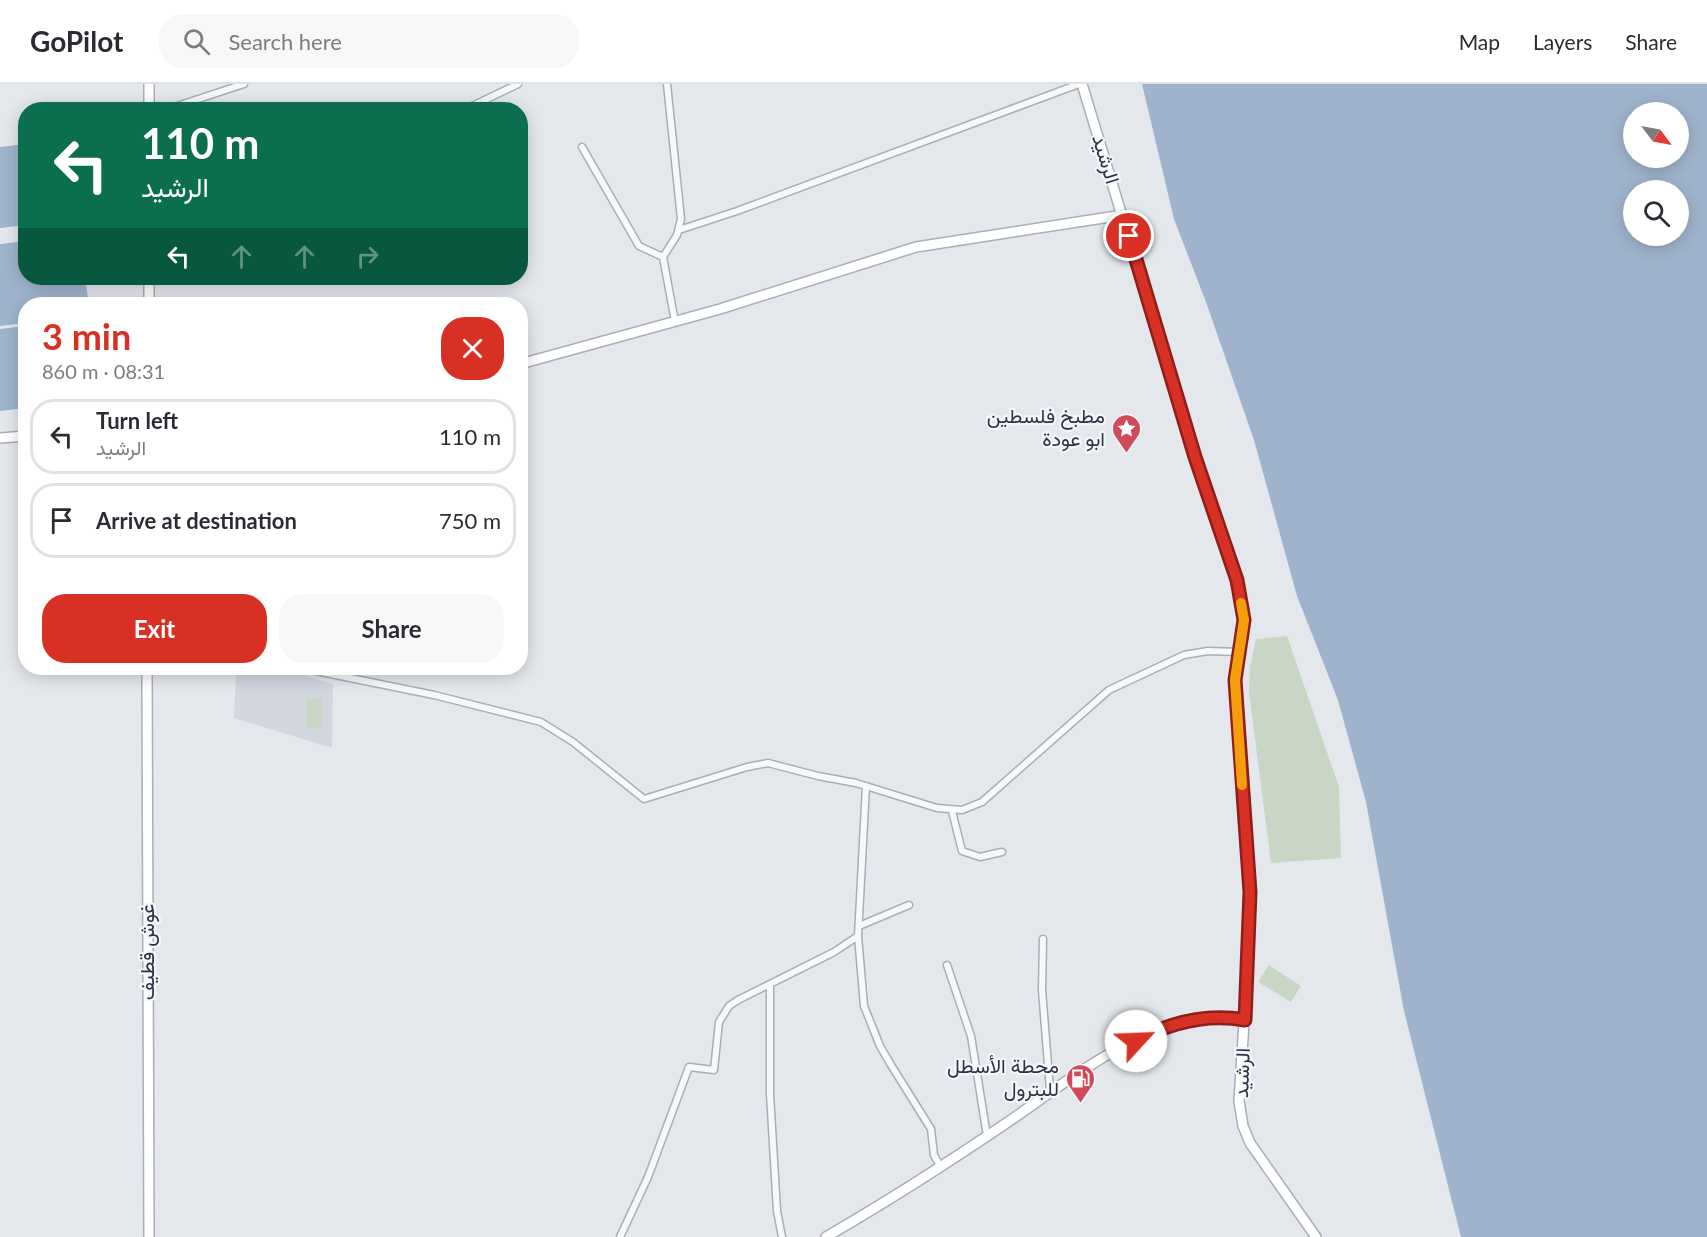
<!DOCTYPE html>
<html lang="en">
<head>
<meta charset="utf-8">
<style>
  :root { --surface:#fff; --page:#f7f7f7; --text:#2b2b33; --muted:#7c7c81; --line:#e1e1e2; --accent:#d93025 }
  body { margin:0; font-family:Lato,Vazirmatn,sans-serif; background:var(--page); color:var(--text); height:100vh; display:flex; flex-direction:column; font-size:22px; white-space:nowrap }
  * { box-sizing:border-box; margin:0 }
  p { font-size:20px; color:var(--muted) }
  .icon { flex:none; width:33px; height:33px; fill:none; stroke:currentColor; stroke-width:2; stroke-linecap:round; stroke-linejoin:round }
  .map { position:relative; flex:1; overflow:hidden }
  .sheet { position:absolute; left:18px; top:213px; width:510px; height:378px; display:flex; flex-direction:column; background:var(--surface); border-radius:24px; box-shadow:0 3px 15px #0003 }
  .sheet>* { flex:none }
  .hud { position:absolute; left:18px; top:18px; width:510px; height:183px; border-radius:24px; box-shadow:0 3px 15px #0003; background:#0b6e4f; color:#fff; overflow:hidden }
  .needle { width:39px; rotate:122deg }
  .tools { position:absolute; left:1623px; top:18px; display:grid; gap:12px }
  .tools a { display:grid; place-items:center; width:66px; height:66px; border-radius:50%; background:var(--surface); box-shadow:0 3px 15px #0003; font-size:30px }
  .pin { position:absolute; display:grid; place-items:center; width:51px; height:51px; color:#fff; margin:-26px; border:3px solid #fff; border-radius:50%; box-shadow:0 2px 6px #0007 }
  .me { position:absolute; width:66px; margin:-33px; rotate:65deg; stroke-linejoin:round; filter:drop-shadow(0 0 4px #0008) }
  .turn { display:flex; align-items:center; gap:21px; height:126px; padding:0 24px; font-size:27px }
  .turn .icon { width:78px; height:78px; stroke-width:2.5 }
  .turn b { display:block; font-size:42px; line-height:51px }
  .lanes { display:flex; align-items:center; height:57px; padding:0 24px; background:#0003; justify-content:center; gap:30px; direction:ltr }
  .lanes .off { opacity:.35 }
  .round { display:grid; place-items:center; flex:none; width:63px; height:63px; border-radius:24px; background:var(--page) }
  .overview { display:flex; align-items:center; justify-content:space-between; height:102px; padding:0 24px }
  h1 { font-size:36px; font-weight:700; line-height:45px; color:var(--accent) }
  .action { display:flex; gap:12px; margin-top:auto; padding:12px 24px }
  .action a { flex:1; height:69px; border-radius:24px; background:var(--accent); color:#fff; font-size:24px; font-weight:700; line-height:69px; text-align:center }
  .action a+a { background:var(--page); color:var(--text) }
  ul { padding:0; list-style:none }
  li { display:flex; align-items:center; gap:18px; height:75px; margin:0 12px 9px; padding:0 12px; border:3px solid var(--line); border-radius:24px }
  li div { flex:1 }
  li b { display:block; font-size:22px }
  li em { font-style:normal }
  header { display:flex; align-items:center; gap:36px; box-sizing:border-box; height:84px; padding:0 30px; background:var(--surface); border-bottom:2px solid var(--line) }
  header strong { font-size:28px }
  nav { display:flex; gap:33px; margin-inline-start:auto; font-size:21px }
  .search { width:420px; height:54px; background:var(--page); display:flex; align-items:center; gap:15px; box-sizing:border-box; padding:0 21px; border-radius:24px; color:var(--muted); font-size:22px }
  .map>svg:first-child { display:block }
  .built { fill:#d2d6de }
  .green { fill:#c9d6c5 }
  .water { fill:#9fb4cc; fill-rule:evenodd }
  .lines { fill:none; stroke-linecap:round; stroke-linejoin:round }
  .street-casing { stroke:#a9aeb7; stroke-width:9 }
  .secondary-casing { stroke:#a9aeb7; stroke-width:12 }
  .street { stroke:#f7f8fa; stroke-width:6 }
  .secondary { stroke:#fff; stroke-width:9 }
  .route-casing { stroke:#8d1f18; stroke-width:15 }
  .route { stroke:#d93025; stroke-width:10 }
  .slow { stroke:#f59e0b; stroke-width:10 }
  .labels { text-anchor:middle; stroke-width:4.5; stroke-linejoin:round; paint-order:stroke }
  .street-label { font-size:20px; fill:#2b3445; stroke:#f4f6f9 }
  .poi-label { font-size:20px; fill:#2b3445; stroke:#f4f6f9; text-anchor:end }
</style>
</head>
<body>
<header>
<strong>GoPilot</strong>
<div class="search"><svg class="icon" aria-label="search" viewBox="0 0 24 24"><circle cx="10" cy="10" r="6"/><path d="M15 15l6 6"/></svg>Search here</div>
<nav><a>Map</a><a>Layers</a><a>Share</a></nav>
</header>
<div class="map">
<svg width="1707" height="1153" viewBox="0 0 1707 1153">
  <rect width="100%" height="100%" fill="#e4e7ec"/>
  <!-- built -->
  <path class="built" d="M236,584H278L333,600L332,664L234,634Z"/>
  <!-- green -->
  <path class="green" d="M1287,552L1339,703L1341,774L1271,779L1249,608L1250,583L1256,555Z
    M307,614H322V644H307Z
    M1269,881L1301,902L1291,918L1258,898Z"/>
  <!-- water -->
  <path class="water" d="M1142,0H1707V1153H1461L1404,927L1366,718L1338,616L1297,512L1254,356L1206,218L1174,135ZM1634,28H1678V74H1634ZM1678,106V152H1634V106Z
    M25,60V141L0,144V63Z
    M25,157L26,194H85L89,220H26L25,239L0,242V160Z
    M25,242V324L0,327V245Z"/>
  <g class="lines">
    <defs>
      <path id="street" d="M667,0L681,135L677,151L663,173L675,238
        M165,26L244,0
        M464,26L518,0
        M582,63L639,162L663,173
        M679,146L737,127L1079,0
        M301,584L434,611L541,638L573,658L644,715L747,683L768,679L818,692L856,699L937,724L962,726L982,718L1109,606L1184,571L1208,567L1239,568
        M866,702L858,852L864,922L880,962L891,981L931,1045L934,1071L940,1082
        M952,727L962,767L980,773L1002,768
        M859,842L909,821
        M1043,855L1042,906L1050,1006
        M947,881L971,952L987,1052
        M770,902V1010L777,1127L782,1153
        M620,1153L648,1093L689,983L714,986L719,938L729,922L738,916L834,868L858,852"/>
      <path id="secondary" d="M149,0V26
        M1082,0L1195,373L1237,497L1244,536L1235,596L1250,808L1249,859L1239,1017L1243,1042L1250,1059L1316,1153
        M149,220V194
        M520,280L720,225L916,163L1123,131
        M0,354L26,352
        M147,584L149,1153
        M826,1153C888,1117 949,1078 1008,1038C1074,993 1160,920 1245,936"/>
    </defs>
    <!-- street casing -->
    <use href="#street" class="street-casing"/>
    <!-- secondary casing -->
    <use href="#secondary" class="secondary-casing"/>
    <!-- street -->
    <use href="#street" class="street"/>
    <!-- secondary -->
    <use href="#secondary" class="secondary"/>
  </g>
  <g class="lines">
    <defs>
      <path id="route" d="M1129,152L1195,373L1237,496L1244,536L1235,596L1250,808L1245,936C1207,929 1169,939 1136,957"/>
    </defs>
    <!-- route casing -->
    <use href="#route" class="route-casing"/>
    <!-- route -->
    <use href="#route" class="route"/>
    <!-- slow -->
    <path class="slow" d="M1241,519L1244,536L1235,596L1242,701"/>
  </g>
  <!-- icons -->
  <defs>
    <symbol id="sight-pin" viewBox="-11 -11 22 30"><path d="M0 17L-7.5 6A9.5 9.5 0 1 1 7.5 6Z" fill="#d1495b" stroke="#f4f6f9"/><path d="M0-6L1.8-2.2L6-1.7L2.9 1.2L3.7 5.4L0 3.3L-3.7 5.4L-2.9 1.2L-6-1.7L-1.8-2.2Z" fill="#fff"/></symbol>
    <symbol id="fuel-pin" viewBox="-11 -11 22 30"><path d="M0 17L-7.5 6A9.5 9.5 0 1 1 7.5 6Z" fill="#d1495b" stroke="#f4f6f9"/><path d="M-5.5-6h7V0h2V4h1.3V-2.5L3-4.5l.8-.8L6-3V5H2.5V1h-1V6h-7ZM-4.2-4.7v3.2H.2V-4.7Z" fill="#fff"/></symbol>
  </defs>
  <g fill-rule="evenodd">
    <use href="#sight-pin" x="1110" y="328" width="33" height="45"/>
    <use href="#fuel-pin" x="1064" y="978" width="33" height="45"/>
  </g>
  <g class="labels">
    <!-- street labels -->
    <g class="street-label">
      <text transform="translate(1106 75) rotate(73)" y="7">الرشيد</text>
      <text transform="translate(147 868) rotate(-90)" y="7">غوش قطيف</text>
      <text transform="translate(1242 989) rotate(-88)" y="7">الرشيد</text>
    </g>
    <!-- poi labels -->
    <g class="poi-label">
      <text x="1105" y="339">مطبخ فلسطين<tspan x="1105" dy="23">ابو عودة</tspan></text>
      <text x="1059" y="989">محطة الأسطل<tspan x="1059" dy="23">للبترول</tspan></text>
    </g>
  </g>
</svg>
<div class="tools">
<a><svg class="needle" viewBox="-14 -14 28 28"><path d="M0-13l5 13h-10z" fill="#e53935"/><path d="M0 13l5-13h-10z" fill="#7c7c81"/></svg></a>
<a><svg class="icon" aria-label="search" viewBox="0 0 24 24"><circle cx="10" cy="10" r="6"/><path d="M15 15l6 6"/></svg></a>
</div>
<div class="pin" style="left:1129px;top:152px;background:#d93025"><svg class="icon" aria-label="arrive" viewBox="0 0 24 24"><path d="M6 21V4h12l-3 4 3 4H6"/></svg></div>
<svg class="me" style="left:1136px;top:957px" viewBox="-20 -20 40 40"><circle r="19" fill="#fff"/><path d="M0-13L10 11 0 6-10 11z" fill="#d93025"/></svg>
<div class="hud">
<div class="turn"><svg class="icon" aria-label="left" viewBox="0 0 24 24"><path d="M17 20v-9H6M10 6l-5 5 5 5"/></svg><div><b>110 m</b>الرشيد</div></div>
<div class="lanes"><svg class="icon" aria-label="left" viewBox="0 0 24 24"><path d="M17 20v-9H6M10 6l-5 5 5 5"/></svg><svg class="icon off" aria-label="ahead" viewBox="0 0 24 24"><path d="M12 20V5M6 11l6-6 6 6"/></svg><svg class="icon off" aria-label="ahead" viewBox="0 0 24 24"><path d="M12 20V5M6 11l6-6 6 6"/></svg><svg class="icon off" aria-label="right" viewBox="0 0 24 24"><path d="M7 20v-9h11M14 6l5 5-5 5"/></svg></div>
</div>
<section class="sheet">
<div class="overview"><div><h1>3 min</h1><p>860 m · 08:31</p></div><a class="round" style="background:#d93025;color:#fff"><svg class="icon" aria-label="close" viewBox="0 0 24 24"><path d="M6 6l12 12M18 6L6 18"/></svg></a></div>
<ul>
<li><svg class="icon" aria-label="left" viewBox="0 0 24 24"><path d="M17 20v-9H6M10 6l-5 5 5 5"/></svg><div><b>Turn left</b><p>الرشيد</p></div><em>110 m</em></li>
<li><svg class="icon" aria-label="arrive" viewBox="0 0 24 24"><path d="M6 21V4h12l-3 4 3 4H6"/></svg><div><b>Arrive at destination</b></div><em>750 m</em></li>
</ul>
<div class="action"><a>Exit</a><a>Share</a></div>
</section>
</div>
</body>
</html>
